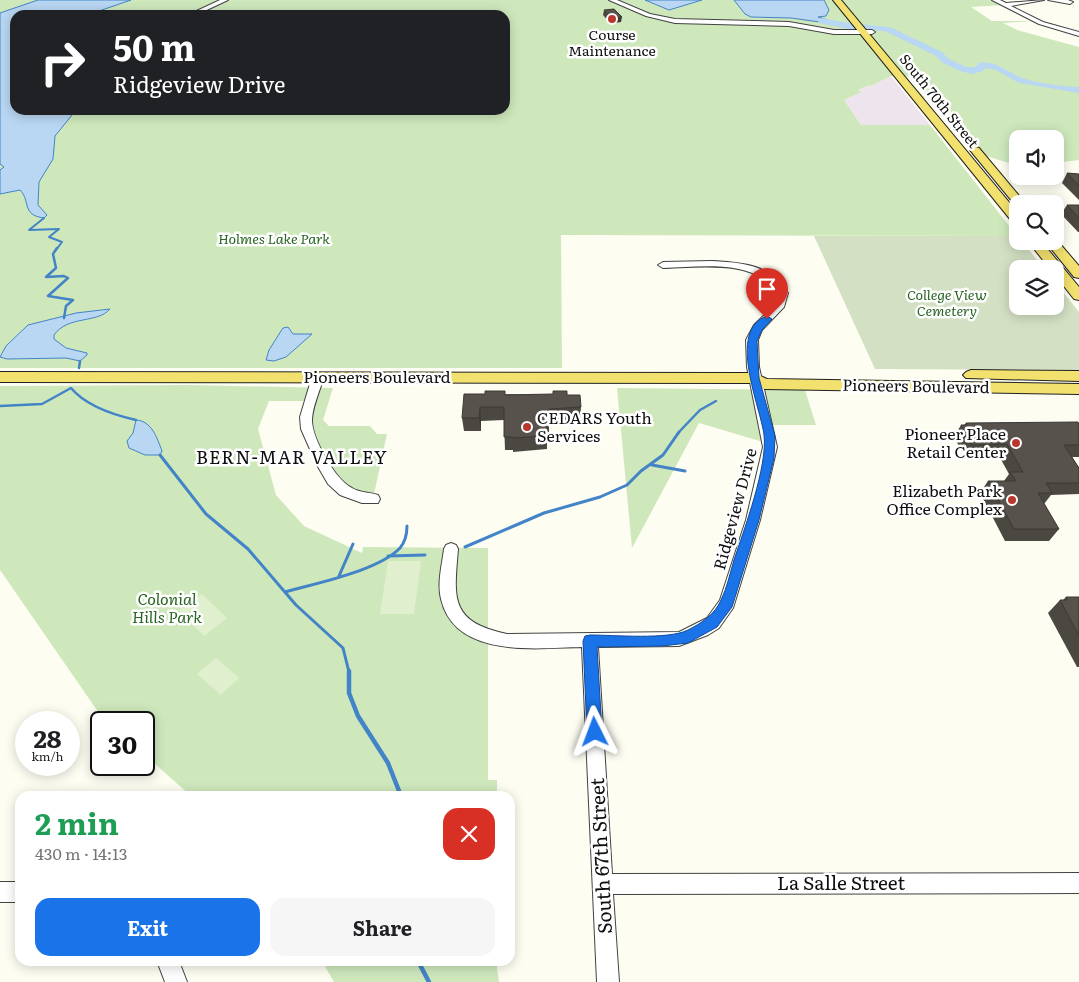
<!DOCTYPE html>
<html lang="en">
<head>
<meta charset="utf-8">
<style>
  :root { --surface:#fff; --page:#f6f6f6; --text:#202124; --muted:#757577; --accent:#1a73e8 }
  body { margin:0; font-family:Literata,serif; background:var(--page); color:var(--text); height:100vh; display:flex; flex-direction:column; font-size:19px; white-space:nowrap }
  * { box-sizing:border-box; margin:0 }
  p { font-size:16px; color:var(--muted) }
  .icon { flex:none; width:28px; height:28px; fill:none; stroke:currentColor; stroke-width:2; stroke-linecap:round; stroke-linejoin:round }
  .map { position:relative; flex:1; overflow:hidden }
  .details { position:absolute; left:15px; top:791px; width:500px; height:175px; display:flex; flex-direction:column; background:var(--surface); border-radius:15px; box-shadow:0 2px 12px #0003 }
  .details>* { flex:none }
  .hud { position:absolute; left:10px; top:10px; width:500px; height:105px; border-radius:15px; box-shadow:0 2px 12px #0003; background:#202124; color:#fff; overflow:hidden }
  .tools { position:absolute; left:1009px; top:130px; display:grid; gap:10px }
  .tools a { display:grid; place-items:center; width:55px; height:55px; border-radius:10px; background:var(--surface); box-shadow:0 2px 12px #0003; font-size:25px }
  .speed { position:absolute; left:15px; top:711px; display:flex; gap:10px; font-size:25px; font-weight:700; text-align:center }
  .speed>* { display:grid; place-content:center; width:65px; height:65px; border-radius:50%; background:var(--surface); box-shadow:0 2px 12px #0003; line-height:1 }
  .speed small { font-size:12px; font-weight:400 }
  .speed .limit { border:2px solid #111; border-radius:8px; background:#fff; color:#111 }
  .pin { position:absolute; display:grid; place-items:center; width:42px; height:42px; color:#fff; margin:-51px -21px; border-radius:50% 50% 50% 0; rotate:-45deg; box-shadow:0 0 5px #0007 }
  .pin .icon { rotate:45deg }
  .me { position:absolute; width:55px; margin:-28px; rotate:357deg; stroke-linejoin:round; filter:drop-shadow(0 0 4px #0008) }
  .turn { display:flex; align-items:center; gap:18px; height:105px; padding:0 20px; font-size:22px }
  .turn .icon { width:65px; height:65px; stroke-width:2.5 }
  .turn b { display:block; font-size:35px; line-height:42px }
  .round { display:grid; place-items:center; flex:none; width:52px; height:52px; border-radius:15px; background:var(--page) }
  .headline { display:flex; align-items:center; justify-content:space-between; height:85px; padding:0 20px }
  h1 { font-size:30px; font-weight:700; line-height:38px; color:#1e9e55 }
  .button { display:flex; gap:10px; margin-top:auto; padding:10px 20px }
  .button a { flex:1; height:58px; border-radius:15px; background:var(--accent); color:#fff; font-size:20px; font-weight:700; line-height:58px; text-align:center }
  .button a+a { background:var(--page); color:var(--text) }
  .map>svg:first-child { display:block }
  .industrial { fill:#ede4ed }
  .green { fill:#cee8bc; fill-rule:evenodd }
  .cemetery { fill:#d3e0c3 }
  .pitch { fill:#e0efce }
  .water { fill:#b9d7f3; stroke:#4383c7 }
  .lines { fill:none; stroke-linecap:round; stroke-linejoin:round }
  .stream-far3 { stroke:#4383c7; stroke-width:2 }
  .stream-far2 { stroke:#4383c7; stroke-width:2.5 }
  .stream-far1 { stroke:#4383c7; stroke-width:3 }
  .stream { stroke:#4383c7; stroke-width:4.5 }
  .river { fill:#b9d7f3; fill-rule:evenodd }
  .minor-casing { stroke:#424242; stroke-width:2 }
  .major-casing { stroke:#202020; stroke-width:2 }
  .minor { fill:#fff; fill-rule:evenodd }
  .major { fill:#f2e16e; fill-rule:evenodd }
  .wall { fill:#4b4741 }
  .shaded-wall { fill:#3d3935 }
  .building { fill:#57524c; stroke:#3d3935 }
  .route { fill:#1a73e8; stroke:#114b97 }
  .poi-dot { fill:#b9372d; stroke:#fff; stroke-width:2 }
  .labels { text-anchor:middle; stroke-width:5; stroke-linejoin:round; paint-order:stroke }
  .far-poi-label { font-size:14px; fill:#0f0f0f; stroke:#fff }
  .far-street-label { font-size:14px; fill:#0f0f0f; stroke:#fff }
  .far-park-label { font-size:14px; font-style:italic; fill:#286422; stroke:#fff }
  .street-label { font-size:16px; fill:#0f0f0f; stroke:#fff }
  .poi-label { font-size:16px; fill:#0f0f0f; stroke:#fff; text-anchor:end }
  .park-label { font-size:16px; font-style:italic; fill:#286422; stroke:#fff }
  .neighbourhood-label { font-size:18px; letter-spacing:1px; fill:#0f0f0f; stroke:#fff }
  .near-street-label { font-size:19px; fill:#0f0f0f; stroke:#fff }
</style>
</head>
<body>
<div class="map">
<svg width="1079" height="982" viewBox="0 0 1079 982">
  <rect width="100%" height="100%" fill="#fefdf2"/>
  <!-- industrial -->
  <path class="industrial" d="M891,76L930,125H861L844,100L860,92L857,91L869,85L871,86Z"/>
  <!-- green -->
  <path class="green" d="M0,0H995L1004,5L971,7L992,21H1035L1003,23L1017,30L1079,47V160L1055,163V139H1018L1017,163H1009L986,156L941,105H935L910,76L906,77L924,97L925,103L902,76H891L871,86L869,85L858,90L861,92L844,100L861,125H930L1017,236L561,235L562,368H0ZM15,15H505V110H15Z
    M190,385L333,388L323,420L329,426H370L377,434H387L373,499L342,490L308,430L311,401H269L258,429L276,495L304,526L362,553L363,547L488,548V780H497V796H191L144,754V722H109L101,716L0,570V386Z
    M617,388L805,390L816,425H767L770,444L699,423L632,548Z
    M322,961H496L499,982H334Z"/>
  <!-- cemetery -->
  <path class="cemetery" d="M814,236H1017L1018,241H1022L1044,269H1018V306H1055V282L1079,312V370L875,369Z"/>
  <!-- pitch -->
  <path class="pitch" d="M388,561H421L414,614H380Z
    M202,594L227,618L204,636L179,610Z
    M216,658L239,678L221,695L197,674Z"/>
  <!-- water -->
  <path class="water" d="M38,0H131L99,11L102,12L95,15H15V110H33L23,113L36,110H76L55,136L53,159L39,182L38,205L47,215L44,218C21,215 31,201 20,190L0,194V170L4,167L0,164V13Z
    M645,0H702L669,10Z
    M734,0H824L829,10L826,16L818,17L848,26L791,18L751,17L745,14Z
    M110,309C97,324 68,315 54,335V339L66,348L87,353V355L80,361L66,358L7,359L0,357L6,346L28,325L76,313Z
    M288,327L293,334H312L286,357L274,361L266,360L269,350L281,331L283,328Z
    M136,420C152,421 157,438 162,451L160,455H145L129,448L127,441L133,433Z"/>
  <g class="lines">
    <!-- stream-far3 -->
    <path class="stream-far3" d="M44,218L29,230L59,229L49,237L62,242L56,250"/>
    <!-- stream-far2 -->
    <path class="stream-far2" d="M57,248L53,254L56,268L46,277L64,276L68,278L48,296L73,300L66,306L64,318
      M79,368L80,361
      M0,406L42,404L71,388C86,406 114,415 136,420
      M678,433L700,410L716,401"/>
    <!-- stream-far1 -->
    <path class="stream-far1" d="M160,455L206,514L248,549L296,605L343,648L349,672
      M652,465L685,471
      M465,547L544,513L600,497L627,485L641,471L663,455L679,432
      M388,556L425,555
      M339,576L353,544
      M285,592C316,583 378,571 400,548C405,542 407,533 407,526"/>
    <!-- stream -->
    <path class="stream" d="M349,671V693L358,716L388,763L401,796
      M418,961L429,982"/>
    <!-- river -->
    <path class="river" d="M822,18L848,23L890,27L942,52L949,59L966,67H976L978,63C997,59 1008,74 1025,79C1040,83 1063,87 1079,87V93L1019,83L996,70L985,68L983,71L972,74L960,71L943,63L936,56L885,31L848,29L819,23L818,21Z"/>
    <defs>
      <path id="minor" d="M220,0H228L196,15H188Z
        M609,0H617L650,14L675,19L789,22L834,30H872L875,32L872,34H834L789,26L675,23L646,16Z
        M992,0H1000L1006,3L1044,0L1011,6L1043,22L1079,32V36L1039,24Z
        M1048,0H1068L1073,2L1070,4Z
        M712,261C745,263 768,264 788,293L784,307L762,330L758,340L759,367L777,447L760,520L733,608L719,628L708,635L679,646L598,647L612,874L1079,873V893L613,894L619,982H597L582,647C537,648 455,659 441,599C437,583 442,565 444,549L446,545L451,543L456,545L458,549C454,598 449,622 507,634L679,632L707,618L720,600L746,520L763,447L747,367L746,340L754,325L774,306L778,293C754,258 700,267 663,268L658,265L663,262Z
        M318,373L324,377C320,390 313,405 312,419C311,437 335,480 352,488C360,493 369,492 378,495L380,499L378,503H362L340,495L328,484L317,465L301,429L300,417L312,377Z
        M0,882H20V902H0Z
        M157,961H179L187,982H165Z"/>
      <path id="major" d="M833,0H841L1018,213V224H1014Z
        M975,147L979,148L1026,204H1018V207L1016,206L970,150Z
        M1055,238L1079,266V278L1074,277L1045,241H1055Z
        M1028,241H1041L1079,287V300L1074,299L1055,275V269H1050Z
        M971,370L1079,371V381L966,378L963,375L966,372Z
        M0,372L754,373L767,379L1079,384V394L764,389L751,383L0,382Z"/>
    </defs>
    <!-- minor casing -->
    <use href="#minor" class="minor-casing"/>
    <!-- major casing -->
    <use href="#major" class="major-casing"/>
    <!-- minor -->
    <use href="#minor" class="minor"/>
    <!-- major -->
    <use href="#major" class="major"/>
  </g>
  <!-- wall -->
  <path class="wall" d="M604,10L621,22L610,23L603,15Z
    M1067,173L1079,174V200L1062,183Z
    M1067,205H1079V232H1078L1061,214Z
    M485,394L567,395L581,407L580,420L549,422V438H547V449L513,452V450H505L504,420L481,421V431H464L462,418Z
    M966,423L1079,424V457H1072L1079,468V494L1051,495L1044,504L1059,529L1049,541H1005L980,493L988,481H1004L1009,474L999,456L965,457L954,437L961,425H964Z
    M1066,597H1079V667H1077L1048,613L1060,600H1063Z"/>
  <!-- shaded-wall -->
  <path class="shaded-wall" d="M622,17L621,22L610,23L611,18Z
    M480,407L481,421V431L479,418Z"/>
  <!-- building -->
  <path class="building" d="M614,9L622,17L611,18L604,10Z
    M1067,173L1079,174V186Z
    M1067,205H1079V218Z
    M485,391H505V395L553,394V391H567V395H580L581,407L549,409V425H547V436L513,438V437H504V407H480L479,418H462L464,394H485Z
    M1078,422L1079,424V445H1064L1079,468V483H1046L1052,493H1038L1059,529H1014L988,481H1016L1010,472H1023L1007,444L972,445L961,425H967L966,423Z
    M1066,597H1079V636L1060,600H1067Z"/>
  <!-- route -->
  <path class="route" d="M767,316L772,319L762,330L757,341L759,378L775,436L774,458L759,520L732,607L717,627L688,643L662,646L597,647L602,732L600,737L595,739L590,737L587,732L583,641L585,636L590,635C614,635 668,640 688,630C702,623 715,614 721,600C727,588 730,573 734,560C744,530 768,465 764,435C761,408 726,330 767,316Z"/>
  <!-- markers -->
  <g class="poi-dot">
    <circle cx="612" cy="19" r="5"/>
    <circle cx="527" cy="427" r="5"/>
    <circle cx="1016" cy="443" r="5"/>
    <circle cx="1012" cy="500" r="5"/>
  </g>
  <g class="labels">
    <!-- far-poi labels -->
    <g class="far-poi-label">
      <text x="612" y="40">Course<tspan x="612" dy="16">Maintenance</tspan></text>
    </g>
    <!-- far-street labels -->
    <g class="far-street-label">
      <text transform="translate(939 101) rotate(51)" y="5">South 70th Street</text>
    </g>
    <!-- far-park labels -->
    <g class="far-park-label">
      <text x="274" y="244">Holmes Lake Park</text>
      <text x="947" y="300">College View<tspan x="947" dy="16">Cemetery</tspan></text>
    </g>
    <!-- street labels -->
    <g class="street-label">
      <text x="377" y="383">Pioneers Boulevard</text>
      <text transform="translate(916 386) rotate(1)" y="6">Pioneers Boulevard</text>
      <text transform="translate(735 509) rotate(-75)" y="6">Ridgeview Drive</text>
    </g>
    <!-- poi labels -->
    <g class="poi-label">
      <text x="537" y="424" text-anchor="start">CEDARS Youth<tspan x="537" dy="18">Services</tspan></text>
      <text x="1006" y="440">Pioneer Place<tspan x="1006" dy="18">Retail Center</tspan></text>
      <text x="1002" y="497">Elizabeth Park<tspan x="1002" dy="18">Office Complex</tspan></text>
    </g>
    <!-- park labels -->
    <g class="park-label">
      <text x="167" y="605">Colonial<tspan x="167" dy="18">Hills Park</tspan></text>
    </g>
    <!-- neighbourhood labels -->
    <g class="neighbourhood-label">
      <text x="292" y="464">BERN-MAR VALLEY</text>
    </g>
    <!-- near-street labels -->
    <g class="near-street-label">
      <text transform="translate(601 856) rotate(-93)" y="7">South 67th Street</text>
      <text x="841" y="890">La Salle Street</text>
    </g>
  </g>
</svg>
<div class="tools">
<a><svg class="icon" aria-label="sound" viewBox="0 0 24 24"><path d="M4 9h4l5-4v14l-5-4H4zM17 9q2 3 0 6"/></svg></a>
<a><svg class="icon" aria-label="search" viewBox="0 0 24 24"><circle cx="10" cy="10" r="6"/><path d="M15 15l6 6"/></svg></a>
<a><svg class="icon" aria-label="layers" viewBox="0 0 24 24"><path d="M12 4l9 5-9 5-9-5zM3 14l9 5 9-5"/></svg></a>
</div>
<div class="speed"><div>28<small>km/h</small></div><div class="limit">30</div></div>
<div class="pin" style="left:767px;top:319px;background:#d93025"><svg class="icon" aria-label="arrive" viewBox="0 0 24 24"><path d="M6 21V4h12l-3 4 3 4H6"/></svg></div>
<svg class="me" style="left:595px;top:732px" viewBox="-20 -20 40 40"><path d="M0-17L14 15 0 8-14 15z" fill="#1a73e8" stroke="#fff" stroke-width="4"/></svg>
<div class="hud">
<div class="turn"><svg class="icon" aria-label="right" viewBox="0 0 24 24"><path d="M7 20v-9h11M14 6l5 5-5 5"/></svg><div><b>50 m</b>Ridgeview Drive</div></div>
</div>
<section class="details">
<div class="headline"><div><h1>2 min</h1><p>430 m · 14:13</p></div><a class="round" style="background:#d93025;color:#fff"><svg class="icon" aria-label="close" viewBox="0 0 24 24"><path d="M6 6l12 12M18 6L6 18"/></svg></a></div>
<div class="button"><a>Exit</a><a>Share</a></div>
</section>
</div>
</body>
</html>
